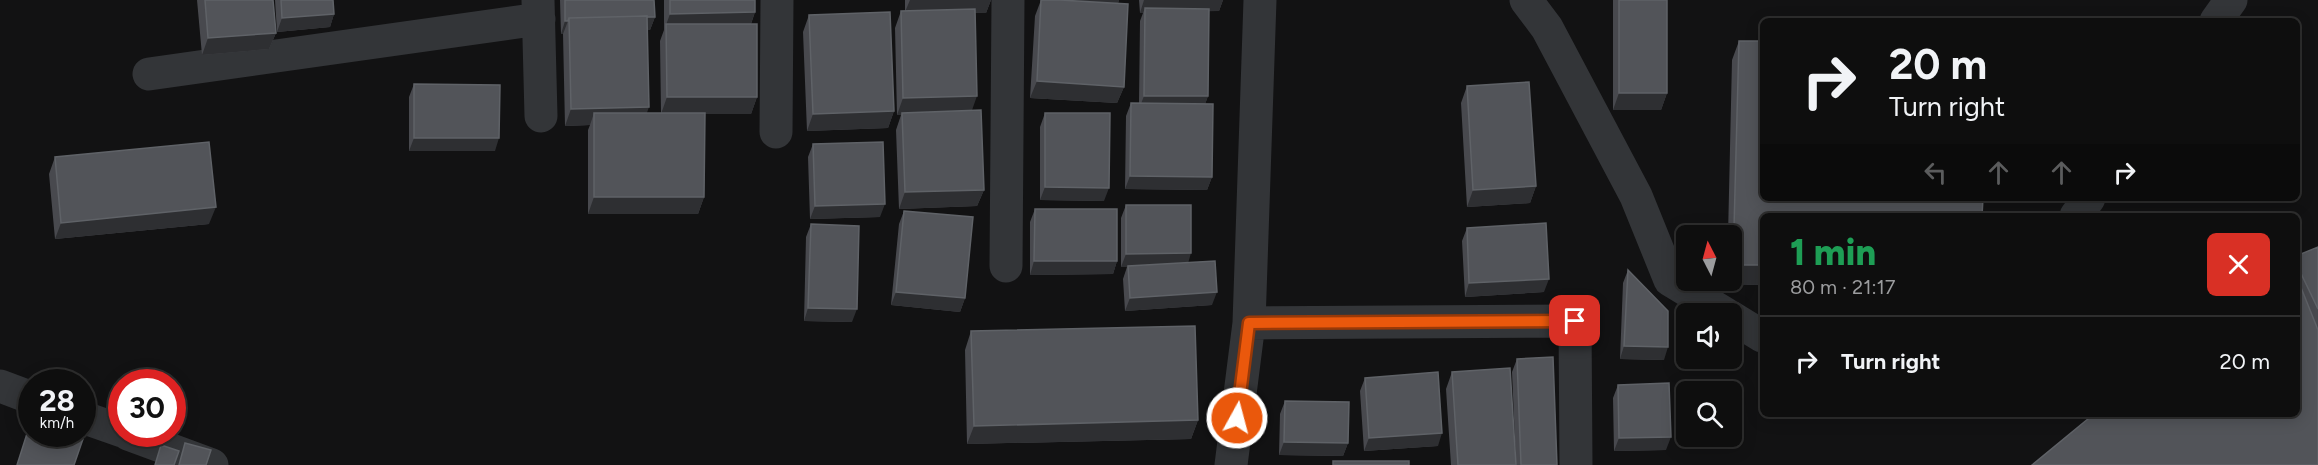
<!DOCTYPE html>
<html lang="en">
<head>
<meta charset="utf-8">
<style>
  :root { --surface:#0e0e0e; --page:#171717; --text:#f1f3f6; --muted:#9b9c9e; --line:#2e2e2e }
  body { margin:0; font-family:Figtree,sans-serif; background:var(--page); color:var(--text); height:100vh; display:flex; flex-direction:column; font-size:22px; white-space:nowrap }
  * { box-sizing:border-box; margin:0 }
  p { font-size:20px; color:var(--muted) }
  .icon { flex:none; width:33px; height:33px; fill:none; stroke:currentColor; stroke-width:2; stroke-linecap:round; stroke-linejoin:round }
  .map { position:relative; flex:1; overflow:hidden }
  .drawer { position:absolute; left:1760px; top:213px; width:540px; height:204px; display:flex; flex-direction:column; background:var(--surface); border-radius:9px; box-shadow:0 3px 15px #0003,0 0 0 2px var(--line) }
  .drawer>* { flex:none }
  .banner { position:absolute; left:1760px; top:18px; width:540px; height:183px; border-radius:9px; box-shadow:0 3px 15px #0003,0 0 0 2px var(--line); background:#0e0e0e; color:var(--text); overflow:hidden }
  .needle { width:39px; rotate:354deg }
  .controls { position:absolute; left:1676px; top:225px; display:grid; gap:12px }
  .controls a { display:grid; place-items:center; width:66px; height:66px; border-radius:9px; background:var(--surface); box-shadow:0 3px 15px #0003,0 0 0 2px var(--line); font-size:30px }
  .speed { position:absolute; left:18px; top:369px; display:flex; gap:12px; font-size:30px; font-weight:700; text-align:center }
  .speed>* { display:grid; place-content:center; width:78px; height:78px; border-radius:50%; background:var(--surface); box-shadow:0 3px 15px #0003,0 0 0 2px var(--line); line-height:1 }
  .speed small { font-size:15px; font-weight:400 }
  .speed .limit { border:9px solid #d22; background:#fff; color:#111 }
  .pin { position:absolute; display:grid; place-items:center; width:51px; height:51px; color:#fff; margin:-26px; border-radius:12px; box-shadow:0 3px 9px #0006 }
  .me { position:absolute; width:66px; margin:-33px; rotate:7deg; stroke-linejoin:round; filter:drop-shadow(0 0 4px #0008) }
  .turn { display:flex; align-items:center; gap:21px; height:126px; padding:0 30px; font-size:27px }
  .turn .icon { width:78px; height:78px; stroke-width:2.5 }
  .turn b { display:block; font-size:42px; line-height:51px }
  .lanes { display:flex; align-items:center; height:57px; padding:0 30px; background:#0003; justify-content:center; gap:30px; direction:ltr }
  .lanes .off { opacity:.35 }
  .round { display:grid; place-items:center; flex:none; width:63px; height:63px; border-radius:9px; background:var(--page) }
  .summary { display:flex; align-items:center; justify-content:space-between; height:102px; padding:0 30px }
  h1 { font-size:36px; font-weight:800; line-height:45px; color:#1e9e55 }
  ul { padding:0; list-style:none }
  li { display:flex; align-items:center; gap:18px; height:90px; padding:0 30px; border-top:2px solid var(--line) }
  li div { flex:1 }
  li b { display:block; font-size:22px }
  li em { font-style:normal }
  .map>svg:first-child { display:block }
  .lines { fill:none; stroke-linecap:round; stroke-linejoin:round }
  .minor { stroke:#333538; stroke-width:33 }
  .wall { fill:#48494e }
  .shaded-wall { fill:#2e2f32 }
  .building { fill:#525459; stroke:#5f6267; stroke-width:1.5 }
  .route-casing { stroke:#983908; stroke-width:15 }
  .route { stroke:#ea580c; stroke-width:10 }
</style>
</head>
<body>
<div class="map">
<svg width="2318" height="465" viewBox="0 0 2318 465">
  <rect width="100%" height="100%" fill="#121213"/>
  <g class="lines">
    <!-- minor -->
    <path class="minor" d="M538,0L541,116
      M1526,0L1547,28L1636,196L1670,280L1726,314
      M2216,21L2231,0
      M149,74L539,19
      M776,132L777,0
      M2076,216L2089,198
      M1006,266L1008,0
      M1731,317L1762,336
      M1249,323L1575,321L1576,465
      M0,386L32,398
      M82,417L122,431
      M128,434L212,465
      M1231,465L1249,323L1260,0"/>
  </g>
  <!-- wall -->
  <path class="wall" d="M197,0H273L276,33L269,49L202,55Z
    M275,0H333L334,14L330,27L277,32Z
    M560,0H654L655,17L650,30H647V113H661L660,41L664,30V0H755V12L751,24L757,97L751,114H705L704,197L698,214H588V130L590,125L565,126L563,34H561Z
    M905,0H991L986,13H975L972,110L984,190L977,206L899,209L896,130L901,115H897L895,28L901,11H905Z
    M1041,0H1119L1118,3L1124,87L1117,103L1030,98L1035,16Z
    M1139,0H1223L1219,11H1209L1208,96L1205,104L1212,177L1207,190L1125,189L1126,116L1131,103H1139L1140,21L1143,13H1140Z
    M1613,0H1667V93L1661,110H1613Z
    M809,15L894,111L888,128L807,131L803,32Z
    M1739,41H1762V198H1983L1982,216H1762V285L1726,284V280H1731V236H1728L1732,60Z
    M414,84L495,151H409V97Z
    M1467,86L1536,186L1530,203L1467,207L1461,103Z
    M1045,113L1104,201L1040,200V127Z
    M813,144L880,217L810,219L808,157Z
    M55,157L209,224L55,239L49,174Z
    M1126,205L1188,262L1212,305L1125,311L1123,279L1127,267H1121V218Z
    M1035,209L1117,261L1113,274L1030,275V222Z
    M904,211L965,298L960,312L891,305L899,224Z
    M811,224L852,322L804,321L806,237Z
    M1467,228L1544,292L1465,297L1462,241Z
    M2318,247V465L2296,414V256Z
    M1628,270L1664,360L1620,359L1623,283Z
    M971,331L1198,420L1191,439L967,444L965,350Z
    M1517,359L1557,465H1516L1512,372Z
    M1452,372L1516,465H1451L1446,389Z
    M1365,378L1438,446L1364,451L1360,391Z
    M1618,385L1666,450L1614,451L1613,398Z
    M1285,401L1348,443L1343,456L1279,455L1280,414Z"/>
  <!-- shaded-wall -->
  <path class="shaded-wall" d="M910,0H991L986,13L905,12Z
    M1047,0H1119L1118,4Z
    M1144,0H1223L1219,11L1145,13V8L1143,13H1140Z
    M755,12L749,29L666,25L670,14Z
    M334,14L330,27L277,32L282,18Z
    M655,17L650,30L570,34L569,21Z
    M565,21H568L563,34H561Z
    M276,33L269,49L202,55L208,38Z
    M1037,81L1124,87L1117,103L1030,98Z
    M1619,93H1667L1661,110H1613Z
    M977,96L971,113H902L901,115H897L903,98Z
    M1144,96H1208L1203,110L1139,109Z
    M667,97H757L751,114H661Z
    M649,107L643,124L594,113L590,125L565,126L571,109Z
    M894,111L888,128L807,131L813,114Z
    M414,138H499L495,151H409Z
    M1130,176L1212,177L1207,190L1125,189Z
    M1536,186L1530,203L1467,207L1473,190Z
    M1045,187L1109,188L1104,201L1040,200Z
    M984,190L977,206L899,209L905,192Z
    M594,197H704L698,214H588Z
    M885,204L880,217L810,219L815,206Z
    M216,207L209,224L55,239L61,223Z
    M1191,253L1187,267L1128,266L1127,267H1121L1126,254Z
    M1034,261H1117L1113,274L1030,275Z
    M1733,265H1762V285L1726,284L1727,280H1731V271Z
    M1549,279L1544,292L1465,297L1469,283Z
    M896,292L965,298L960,312L891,305Z
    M1217,292L1212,305L1125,311L1130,298Z
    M808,308L857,309L852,322L804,321Z
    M1624,346L1668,347L1664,360L1620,359Z
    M1198,420L1191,439L967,444L974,426Z
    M1442,433L1438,446L1364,451L1369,438Z
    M1671,437L1666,450L1614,451L1619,438Z
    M1284,442L1348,443L1343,456L1279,455Z"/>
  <!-- building -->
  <path class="building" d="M205,0H273L276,33L208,38Z
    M281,0H333L334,14L282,18Z
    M565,0H654L655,17H647V16L569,18L568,21H565Z
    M670,0H755V12L670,14Z
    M1041,0H1060L1128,4L1124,87L1037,81Z
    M1619,0H1667V93H1619Z
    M1145,8L1209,9L1208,96H1144Z
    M975,9L977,96L903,98L901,11Z
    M890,12L894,111L813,114L809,15Z
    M647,16L649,107L571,109L569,18Z
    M1811,17L1975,21H1811Z
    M666,24H757V97H667Z
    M1739,41H1762V198H1983L1982,216H1762V265H1733Z
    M1529,82L1536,186L1473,190L1467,86Z
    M414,84L500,85L499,138H414Z
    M1131,103L1213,104L1212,177L1130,176Z
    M981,110L984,190L905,192L902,113Z
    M594,113H705L704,197H594Z
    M1045,113H1110L1109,188L1045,187Z
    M209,142L216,207L61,223L55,157Z
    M883,142L885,204L815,206L813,144Z
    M1126,205H1191V253L1126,254Z
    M1035,209H1117V261H1034Z
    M904,211L973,217L965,298L896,292Z
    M1546,223L1549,279L1469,283L1467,228Z
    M811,224L859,226L857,309L808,308Z
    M2318,247V309L2296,263V256Z
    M1215,261L1217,292L1130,298L1128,266Z
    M1628,270L1668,311V347L1624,346Z
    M2296,275L2318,330V465H2032L2094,414H2296Z
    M1195,326L1198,420L974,426L971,331Z
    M1553,357L1557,465H1521L1517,359Z
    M1510,368L1516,465H1458L1452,372Z
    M1438,372L1442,433L1369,438L1365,378Z
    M1669,383L1671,437L1619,438L1618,385Z
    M1285,401L1349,402L1348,443L1284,442Z
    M82,407L93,410L74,465H17L32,418V434H82Z
    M185,443L211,450L206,465H179Z
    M161,445L179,451L174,465H155Z
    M1333,461H1409V465H1333Z"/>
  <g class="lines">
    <defs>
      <path id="route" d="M1237,418L1249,323L1575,321"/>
    </defs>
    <!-- route casing -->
    <use href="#route" class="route-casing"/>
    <!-- route -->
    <use href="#route" class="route"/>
  </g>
</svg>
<div class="controls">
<a><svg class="needle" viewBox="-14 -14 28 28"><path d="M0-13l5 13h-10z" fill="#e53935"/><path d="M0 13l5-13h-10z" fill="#9b9c9e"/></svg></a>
<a><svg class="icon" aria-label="sound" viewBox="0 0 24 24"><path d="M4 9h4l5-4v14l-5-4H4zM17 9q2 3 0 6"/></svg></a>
<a><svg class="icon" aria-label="search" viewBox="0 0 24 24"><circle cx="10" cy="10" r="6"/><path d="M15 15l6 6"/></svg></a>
</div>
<div class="speed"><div>28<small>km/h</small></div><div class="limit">30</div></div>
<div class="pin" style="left:1575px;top:321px;background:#d93025"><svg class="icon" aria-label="arrive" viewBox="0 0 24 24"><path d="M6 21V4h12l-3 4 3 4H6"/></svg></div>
<svg class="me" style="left:1237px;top:418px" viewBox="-20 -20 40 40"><circle r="17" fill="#ea580c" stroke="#fff" stroke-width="3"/><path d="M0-11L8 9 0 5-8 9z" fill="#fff"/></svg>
<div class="banner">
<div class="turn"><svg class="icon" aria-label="right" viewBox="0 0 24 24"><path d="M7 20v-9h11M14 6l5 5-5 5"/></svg><div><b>20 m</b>Turn right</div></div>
<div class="lanes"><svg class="icon off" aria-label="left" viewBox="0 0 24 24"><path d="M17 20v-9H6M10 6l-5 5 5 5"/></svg><svg class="icon off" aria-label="ahead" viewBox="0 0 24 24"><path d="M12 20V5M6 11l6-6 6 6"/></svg><svg class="icon off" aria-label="ahead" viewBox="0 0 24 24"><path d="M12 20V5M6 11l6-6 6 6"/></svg><svg class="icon" aria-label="right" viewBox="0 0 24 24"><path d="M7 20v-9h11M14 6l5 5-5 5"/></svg></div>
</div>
<section class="drawer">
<div class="summary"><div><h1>1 min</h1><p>80 m · 21:17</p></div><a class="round" style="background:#d93025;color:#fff"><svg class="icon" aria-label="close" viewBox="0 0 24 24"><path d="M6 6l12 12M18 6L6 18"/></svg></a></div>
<ul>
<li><svg class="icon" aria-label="right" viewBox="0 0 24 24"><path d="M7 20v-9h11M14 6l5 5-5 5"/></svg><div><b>Turn right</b></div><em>20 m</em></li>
</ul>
</section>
</div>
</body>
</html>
